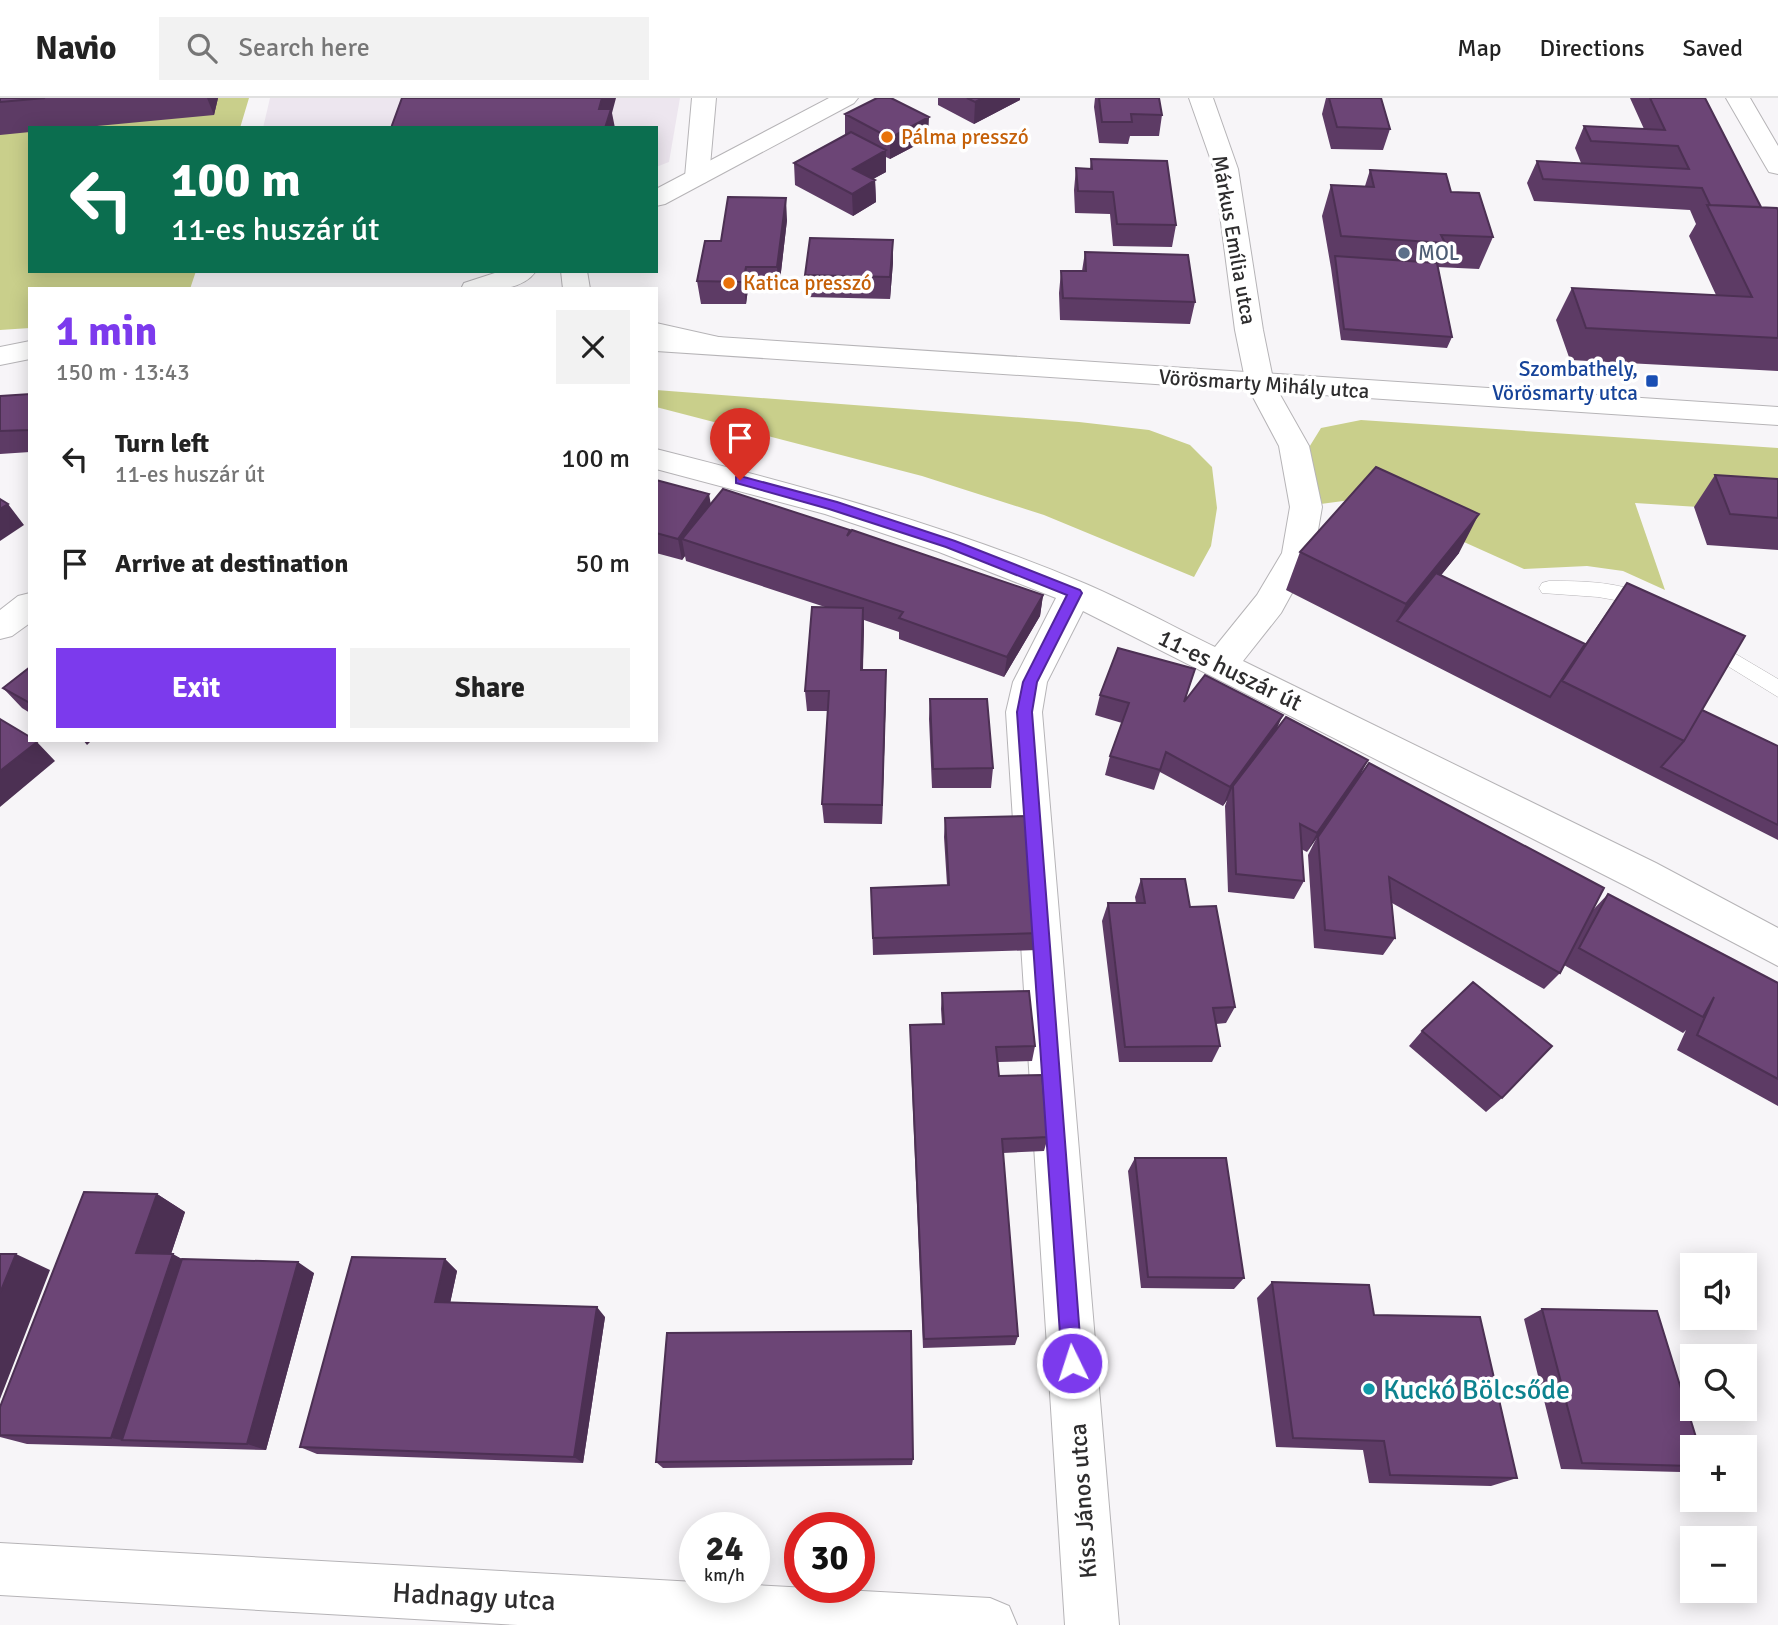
<!DOCTYPE html>
<html lang="en">
<head>
<meta charset="utf-8">
<style>
  :root { --surface:#fff; --page:#f2f2f2; --text:#222; --muted:#767676; --line:#e0e0e0; --accent:#7c3aed }
  body { margin:0; font-family:Signika,sans-serif; background:var(--page); color:var(--text); height:100vh; display:flex; flex-direction:column; font-size:26px; white-space:nowrap }
  * { box-sizing:border-box; margin:0 }
  p { font-size:23px; color:var(--muted) }
  .icon { flex:none; width:38px; height:38px; fill:none; stroke:currentColor; stroke-width:2; stroke-linecap:round; stroke-linejoin:round }
  .map { position:relative; flex:1; overflow:hidden }
  .details { position:absolute; left:28px; top:189px; width:630px; height:455px; display:flex; flex-direction:column; background:var(--surface); border-radius:0px; box-shadow:0 4px 18px #0003 }
  .details>* { flex:none }
  .hud { position:absolute; left:28px; top:28px; width:630px; height:147px; border-radius:0px; box-shadow:0 4px 18px #0003; background:#0b6e4f; color:#fff; overflow:hidden }
  .buttons { position:absolute; left:1680px; top:1155px; display:grid; gap:14px }
  .buttons a { display:grid; place-items:center; width:77px; height:77px; border-radius:0px; background:var(--surface); box-shadow:0 4px 18px #0003; font-size:35px }
  .speed { position:absolute; left:679px; top:1414px; display:flex; gap:14px; font-size:35px; font-weight:700; text-align:center }
  .speed>* { display:grid; place-content:center; width:91px; height:91px; border-radius:50%; background:var(--surface); box-shadow:0 4px 18px #0003; line-height:1 }
  .speed small { font-size:18px; font-weight:400 }
  .speed .limit { border:10px solid #d22; background:#fff; color:#111 }
  .pin { position:absolute; display:grid; place-items:center; width:60px; height:60px; color:#fff; margin:-72px -30px; border-radius:50% 50% 50% 0; rotate:-45deg; box-shadow:0 0 7px #0007 }
  .pin .icon { rotate:45deg }
  .me { position:absolute; width:77px; margin:-38px; rotate:356deg; stroke-linejoin:round; filter:drop-shadow(0 0 5px #0008) }
  .turn { display:flex; align-items:center; gap:24px; height:147px; padding:0 28px; font-size:32px }
  .turn .icon { width:91px; height:91px; stroke-width:2.5 }
  .turn b { display:block; font-size:49px; line-height:60px }
  .round { display:grid; place-items:center; flex:none; width:74px; height:74px; border-radius:0px; background:var(--page) }
  .headline { display:flex; align-items:center; justify-content:space-between; height:119px; padding:0 28px }
  h1 { font-size:42px; font-weight:800; line-height:52px; color:var(--accent) }
  .cta { display:flex; gap:14px; margin-top:auto; padding:14px 28px }
  .cta a { flex:1; height:80px; border-radius:0px; background:var(--accent); color:#fff; font-size:28px; font-weight:800; line-height:80px; text-align:center }
  .cta a+a { background:var(--page); color:var(--text) }
  ul { padding:0; list-style:none }
  li { display:flex; align-items:center; gap:21px; height:105px; padding:0 28px }
  li div { flex:1 }
  li b { display:block; font-size:26px }
  li em { font-style:normal }
  header { display:flex; align-items:center; gap:42px; box-sizing:border-box; height:98px; padding:0 35px; background:var(--surface); border-bottom:2px solid var(--line) }
  header strong { font-size:33px }
  nav { display:flex; gap:38px; margin-inline-start:auto; font-size:24px }
  .search { width:490px; height:63px; background:var(--page); display:flex; align-items:center; gap:18px; box-sizing:border-box; padding:0 24px; border-radius:0px; color:var(--muted); font-size:26px }
  .map>svg:first-child { display:block }
  .built { fill:#ede6ef }
  .green { fill:#c9cf8b }
  .lines { fill:none; stroke-linecap:round; stroke-linejoin:round }
  .service-casing { stroke:#b6b4b7; stroke-width:1 }
  .minor-casing { stroke:#b6b4b7; stroke-width:2 }
  .tertiary-casing { stroke:#b6b4b7; stroke-width:2 }
  .secondary-casing { stroke:#b6b4b7; stroke-width:2 }
  .service { fill:#fff; fill-rule:evenodd }
  .minor { fill:#fff; fill-rule:evenodd }
  .tertiary { fill:#fff; fill-rule:evenodd }
  .secondary { fill:#fff; fill-rule:evenodd }
  .wall { fill:#5d3b65 }
  .shaded-wall { fill:#4c3053 }
  .building { fill:#6c4576; stroke:#4c3053; stroke-width:2 }
  .route { fill:#7c3aed; stroke:#51269a; stroke-width:2 }
  .food-dot { fill:#e8710a; stroke:#fff; stroke-width:2.5 }
  .service-dot { fill:#5c6f8a; stroke:#fff; stroke-width:2.5 }
  .transit-dot { fill:#1a4fb4; stroke:#fff; stroke-width:2.5 }
  .culture-dot { fill:#0f9aa8; stroke:#fff; stroke-width:2.5 }
  .labels { text-anchor:middle; stroke-width:7; stroke-linejoin:round; paint-order:stroke }
  .far-food-label { font-size:21px; fill:#c56008; stroke:#fff; text-anchor:start }
  .far-street-label { font-size:21px; fill:#2e2d2e; stroke:#fff }
  .far-service-label { font-size:21px; fill:#4e5e75; stroke:#fff; text-anchor:start }
  .far-transit-label { font-size:21px; fill:#164399; stroke:#fff; text-anchor:end }
  .street-label { font-size:24px; fill:#2e2d2e; stroke:#fff }
  .near-culture-label { font-size:28px; fill:#0d838f; stroke:#fff; text-anchor:start }
  .near-street-label { font-size:28px; fill:#2e2d2e; stroke:#fff }
</style>
</head>
<body>
<header>
<strong>Navio</strong>
<div class="search"><svg class="icon" aria-label="search" viewBox="0 0 24 24"><circle cx="10" cy="10" r="6"/><path d="M15 15l6 6"/></svg>Search here</div>
<nav><a>Map</a><a>Directions</a><a>Saved</a></nav>
</header>
<div class="map">
<svg width="1778" height="1527" viewBox="0 0 1778 1527">
  <rect width="100%" height="100%" fill="#f7f5f8"/>
  <!-- built -->
  <path class="built" d="M270,0H680L669,64L656,69V30H263Z"/>
  <!-- green -->
  <path class="green" d="M0,0H249L240,30H30V173H196L190,191H30V230L0,232Z
    M656,292L1079,324L1149,332L1190,347L1212,369L1217,410L1211,448L1194,479L1044,417L922,378L656,309Z
    M1361,322L1778,350V414L1635,405L1665,492L1623,473L1587,468L1524,471L1366,400L1313,407L1308,351L1321,330Z"/>
  <g class="lines">
    <defs>
      <path id="service" d="M1549,483C1575,483 1640,482 1655,508L1652,513L1645,515L1615,502L1598,499L1542,495L1539,490L1542,485Z
        M1707,539L1778,581V599L1700,551L1697,546L1700,541Z"/>
      <path id="minor" d="M692,0H716L709,79L706,84L697,86L688,84L685,79Z
        M1189,0H1213L1238,71L1263,232L1274,286L1309,348L1322,409L1314,455L1281,515L1243,563L1656,765L1778,830V868L1628,789L1083,513L1047,584L1042,614L1119,1527H1065L1006,614L1013,584L1056,500L939,454L825,416L656,371V351C802,388 947,427 1086,486C1130,505 1172,528 1215,549L1257,497L1282,455L1290,409L1279,348L1246,286L1235,232L1214,71Z
        M0,1445L695,1484V1489H754V1487L990,1500L1009,1508L1017,1527H518L0,1497Z"/>
      <path id="tertiary" d="M829,0H858L854,5L665,106L656,108V91Z
        M1726,0H1750L1778,48V76L1769,74L1766,69Z
        M501,173H536C520,196 485,191 461,191L464,185Z
        M561,173H587L590,191H563Z
        M656,225L723,240L727,246L723,252L713,255L656,241Z
        M30,495V525L12,538L0,541V512L18,498Z"/>
      <path id="secondary" d="M656,235L1778,309V327L656,253Z
        M30,243V261L0,267V249Z"/>
    </defs>
    <!-- service casing -->
    <use href="#service" class="service-casing"/>
    <!-- minor casing -->
    <use href="#minor" class="minor-casing"/>
    <!-- tertiary casing -->
    <use href="#tertiary" class="tertiary-casing"/>
    <!-- secondary casing -->
    <use href="#secondary" class="secondary-casing"/>
    <!-- service -->
    <use href="#service" class="service"/>
    <!-- minor -->
    <use href="#minor" class="minor"/>
    <!-- tertiary -->
    <use href="#tertiary" class="tertiary"/>
    <!-- secondary -->
    <use href="#secondary" class="secondary"/>
  </g>
  <!-- wall -->
  <path class="wall" d="M0,0H218L214,17L76,30H30V34L0,37Z
    M938,0H1020V2L974,26L938,7Z
    M1095,0H1159L1162,17L1159,38H1130L1128,46L1099,45L1094,9Z
    M1326,0H1381L1390,31L1383,52L1331,51L1322,16Z
    M1630,0H1705L1761,109L1778,112V273L1570,262L1556,222L1572,190L1716,197L1689,138L1696,126L1690,112L1534,103L1527,85L1537,63L1581,65L1575,50L1584,28L1644,31Z
    M845,16L928,41L890,61L886,59V74L873,81L875,82L876,104L853,118L795,87L794,65L845,37Z
    M1091,61L1176,127L1172,149L1113,148L1110,116L1075,115L1074,92L1076,70L1090,71Z
    M1370,72L1451,94L1493,139L1479,171L1437,169L1452,239L1447,250L1341,242L1331,170L1322,118L1331,87L1365,88Z
    M787,122L779,191H748L746,206H701L697,183L721,143Z
    M1085,154L1195,204L1190,226L1060,222L1059,195L1061,173H1082Z
    M893,164L890,201L806,199L805,177Z
    M30,296V354L0,356V298Z
    M1715,377L1778,381V452L1707,447L1694,409Z
    M656,382L711,405L850,432V434L1043,497L1040,518L1004,579L899,541V534L864,522L863,572L886,592L882,726L824,725L822,706L828,613H807L805,593L825,509L686,463L685,458L682,462L656,455Z
    M1300,454L1459,455L1441,477L1585,546L1627,485L1702,612L1778,648V742L1286,492Z
    M30,569V615L22,610L3,590Z
    M1100,597L1185,603L1277,630L1358,681L1591,814L1608,796L1778,885V1008L1677,952L1686,932L1683,935L1564,867L1560,875L1544,891L1392,805L1395,840L1383,857L1314,850L1308,757L1317,739L1307,754L1301,751L1304,783L1294,801L1228,794L1225,708L1227,702L1223,708L1160,674L1154,692L1105,677L1110,658L1122,625L1095,617Z
    M930,601L993,670L991,690H932L929,621Z
    M945,720L1041,835L1037,852L873,857L871,790L947,787L944,739Z
    M1141,781L1190,809L1235,909L1226,925L1216,926L1220,948L1212,964H1119L1102,823L1108,805H1136L1135,799Z
    M942,895L1035,948L1032,963L998,964L999,978L1048,1039L1044,1053L1003,1055L1018,1238L1015,1247L923,1250L910,943V927L942,926L941,911Z
    M1422,933L1502,1000L1486,1014L1409,948Z
    M1135,1060L1244,1180L1234,1191L1141,1190L1128,1073Z
    M157,1096L185,1114L171,1156L182,1161L314,1175L266,1352L27,1346L0,1339V1309Z
    M445,1161L457,1173L450,1205L605,1219L583,1365L317,1356L300,1349Z
    M1272,1184L1374,1217L1517,1380L1491,1388L1369,1385L1363,1352L1276,1349L1257,1200Z
    M1542,1211L1692,1349V1372L1681,1374L1561,1371L1524,1221Z
    M913,1361L912,1367L663,1370L656,1364Z"/>
  <!-- shaded-wall -->
  <path class="shaded-wall" d="M207,0H218L214,17Z
    M602,0H616L612,15L615,30H603L599,11Z
    M983,0H1020V2L974,26L975,4Z
    M929,19L928,41L890,61V40Z
    M886,52V74L853,92V71Z
    M875,82L876,104L853,118L852,96Z
    M786,100L787,122L779,191L777,169Z
    M893,142V164L890,201V179Z
    M746,169L748,191L746,206L743,184Z
    M709,396L713,418L682,441L685,458L682,462L678,441Z
    M8,406L24,427L0,443V411Z
    M1479,416L1459,455L1402,526L1397,523L1406,506Z
    M1043,497L1040,518L1004,579L1007,559Z
    M863,510L864,531L862,592L861,572Z
    M886,572V592L882,726V707Z
    M1283,617L1274,637L1233,688L1227,702L1223,708L1230,689Z
    M83,642H92L87,647Z
    M37,644L55,663L0,709V673Z
    M1368,662L1358,682L1307,754L1317,735Z
    M157,1096L185,1114L166,1171L136,1155Z
    M16,1156L50,1172L0,1301V1195Z
    M173,1156L201,1172L122,1342L111,1340Z
    M445,1161L457,1173L448,1215L435,1204Z
    M298,1164L314,1175L266,1352L247,1346Z
    M597,1209L605,1219L583,1365L574,1359Z"/>
  <!-- building -->
  <path class="building" d="M0,0H45L0,4Z
    M402,0H602L599,11H611L605,30H391Z
    M877,0H891L929,19L890,40L845,16Z
    M967,0H983L975,4Z
    M1099,0H1159L1162,17L1131,16L1132,24H1102Z
    M1329,0H1381L1390,31L1337,29Z
    M1650,0H1705L1761,109L1710,107L1702,90L1543,81L1537,63L1689,71L1678,48L1591,43L1584,28L1665,32Z
    M851,34L886,52L853,71L875,82L852,96L794,65Z
    M1091,61L1167,63L1176,127L1117,126L1113,94L1078,93L1076,70L1092,71Z
    M1370,72L1446,76L1451,94L1479,95L1493,139L1441,137L1445,145L1341,138L1331,87L1374,89Z
    M728,99L786,100L777,169H746L743,184L697,183L705,143H721Z
    M1707,107L1777,110L1778,112V240L1586,230L1572,190L1752,199Z
    M810,140L893,142L890,179L805,177Z
    M1085,154L1188,157L1195,204L1063,200L1061,173H1086Z
    M1335,158L1437,165L1452,239L1344,231Z
    M30,296V332L0,333V298Z
    M1376,369L1479,416L1406,506L1300,454Z
    M1715,377L1778,381V420L1730,416Z
    M656,382L709,396L678,441L656,435Z
    M723,391L850,432L847,438L852,432L1043,497L1007,559L899,520L903,514L682,441Z
    M0,401L8,406L0,411Z
    M1436,475L1585,546L1550,599L1397,523Z
    M1627,485L1745,538L1684,643L1562,583Z
    M812,509L863,510L861,572H886L882,707L822,706L829,593H805Z
    M1118,550L1195,571L1184,604L1205,577L1283,617L1230,689L1166,654L1160,672L1110,658L1129,605L1100,597Z
    M30,569V605L3,590Z
    M930,601H987L993,670L933,671Z
    M1702,612L1778,648V727L1661,669L1684,643Z
    M1286,619L1368,662L1317,735L1300,726L1304,783L1236,776L1233,688Z
    M0,621L30,639V642H35L37,644L0,673Z
    M1369,665L1604,790L1560,875L1389,779L1395,840L1325,832L1318,739Z
    M1028,718L1041,835L873,840L871,790L949,787L945,720Z
    M1141,781H1185L1190,809L1216,808L1235,909L1213,910L1220,948L1125,949L1108,805H1145Z
    M1608,796L1778,885V981L1697,937L1714,899L1703,919L1579,850Z
    M1473,884L1552,948L1502,1000L1422,933Z
    M1029,893L1035,948L996,949L999,978L1042,977L1048,1039L1002,1041L1018,1238L924,1241L910,927L944,926L942,895Z
    M1135,1060H1226L1244,1180L1148,1179Z
    M84,1094L157,1096L136,1155L173,1156L111,1340L0,1337V1309Z
    M0,1156H16L0,1195Z
    M352,1159L445,1161L435,1204L597,1209L574,1359L300,1349Z
    M182,1161L298,1164L247,1346L122,1342Z
    M1272,1184L1369,1187L1374,1217L1480,1219L1517,1380L1390,1377L1384,1343L1293,1340Z
    M1542,1211L1657,1213L1699,1349H1692V1368L1582,1365Z
    M911,1233L913,1361L656,1364L667,1235Z"/>
  <!-- route -->
  <path class="route" d="M740,378L837,404L955,443L1080,492L1082,495L1037,584L1032,614L1082,1265L1080,1272L1072,1275L1065,1272L1062,1265L1017,614L1023,584L1067,497L946,449L829,411L736,385V379Z"/>
  <!-- markers -->
  <g class="food-dot">
    <circle cx="887" cy="39" r="7"/>
    <circle cx="729" cy="185" r="7"/>
  </g>
  <circle class="service-dot" cx="1404" cy="155" r="7"/>
  <rect class="transit-dot" x="1645" y="276" width="14" height="14" rx="3.5"/>
  <circle class="culture-dot" cx="1369" cy="1291" r="7"/>
  <g class="labels">
    <!-- far-food labels -->
    <g class="far-food-label">
      <text x="901" y="46">Pálma presszó</text>
      <text x="743" y="192">Katica presszó</text>
    </g>
    <!-- far-street labels -->
    <g class="far-street-label">
      <text transform="translate(1234 142) rotate(80)" y="7">Márkus Emília utca</text>
      <text transform="translate(1264 286) rotate(4)" y="7">Vörösmarty Mihály utca</text>
    </g>
    <!-- far-service labels -->
    <g class="far-service-label">
      <text x="1418" y="162">MOL</text>
    </g>
    <!-- far-transit labels -->
    <g class="far-transit-label">
      <text x="1638" y="278">Szombathely,<tspan x="1638" dy="24">Vörösmarty utca</tspan></text>
    </g>
    <!-- street labels -->
    <g class="street-label">
      <text transform="translate(1230 572) rotate(26)" y="8">11-es huszár út</text>
      <text transform="translate(1083 1403) rotate(-94)" y="8">Kiss János utca</text>
    </g>
    <!-- near-culture labels -->
    <g class="near-culture-label">
      <text x="1383" y="1301">Kuckó Bölcsőde</text>
    </g>
    <!-- near-street labels -->
    <g class="near-street-label">
      <text transform="translate(474 1498) rotate(3)" y="10">Hadnagy utca</text>
    </g>
  </g>
</svg>
<div class="buttons">
<a><svg class="icon" aria-label="sound" viewBox="0 0 24 24"><path d="M4 9h4l5-4v14l-5-4H4zM17 9q2 3 0 6"/></svg></a>
<a><svg class="icon" aria-label="search" viewBox="0 0 24 24"><circle cx="10" cy="10" r="6"/><path d="M15 15l6 6"/></svg></a>
<a>+</a>
<a>−</a>
</div>
<div class="speed"><div>24<small>km/h</small></div><div class="limit">30</div></div>
<div class="pin" style="left:740px;top:382px;background:#d93025"><svg class="icon" aria-label="arrive" viewBox="0 0 24 24"><path d="M6 21V4h12l-3 4 3 4H6"/></svg></div>
<svg class="me" style="left:1072px;top:1265px" viewBox="-20 -20 40 40"><circle r="17" fill="#7c3aed" stroke="#fff" stroke-width="3"/><path d="M0-11L8 9 0 5-8 9z" fill="#fff"/></svg>
<div class="hud">
<div class="turn"><svg class="icon" aria-label="left" viewBox="0 0 24 24"><path d="M17 20v-9H6M10 6l-5 5 5 5"/></svg><div><b>100 m</b>11-es huszár út</div></div>
</div>
<section class="details">
<div class="headline"><div><h1>1 min</h1><p>150 m · 13:43</p></div><a class="round"><svg class="icon" aria-label="close" viewBox="0 0 24 24"><path d="M6 6l12 12M18 6L6 18"/></svg></a></div>
<ul>
<li><svg class="icon" aria-label="left" viewBox="0 0 24 24"><path d="M17 20v-9H6M10 6l-5 5 5 5"/></svg><div><b>Turn left</b><p>11-es huszár út</p></div><em>100 m</em></li>
<li><svg class="icon" aria-label="arrive" viewBox="0 0 24 24"><path d="M6 21V4h12l-3 4 3 4H6"/></svg><div><b>Arrive at destination</b></div><em>50 m</em></li>
</ul>
<div class="cta"><a>Exit</a><a>Share</a></div>
</section>
</div>
</body>
</html>
